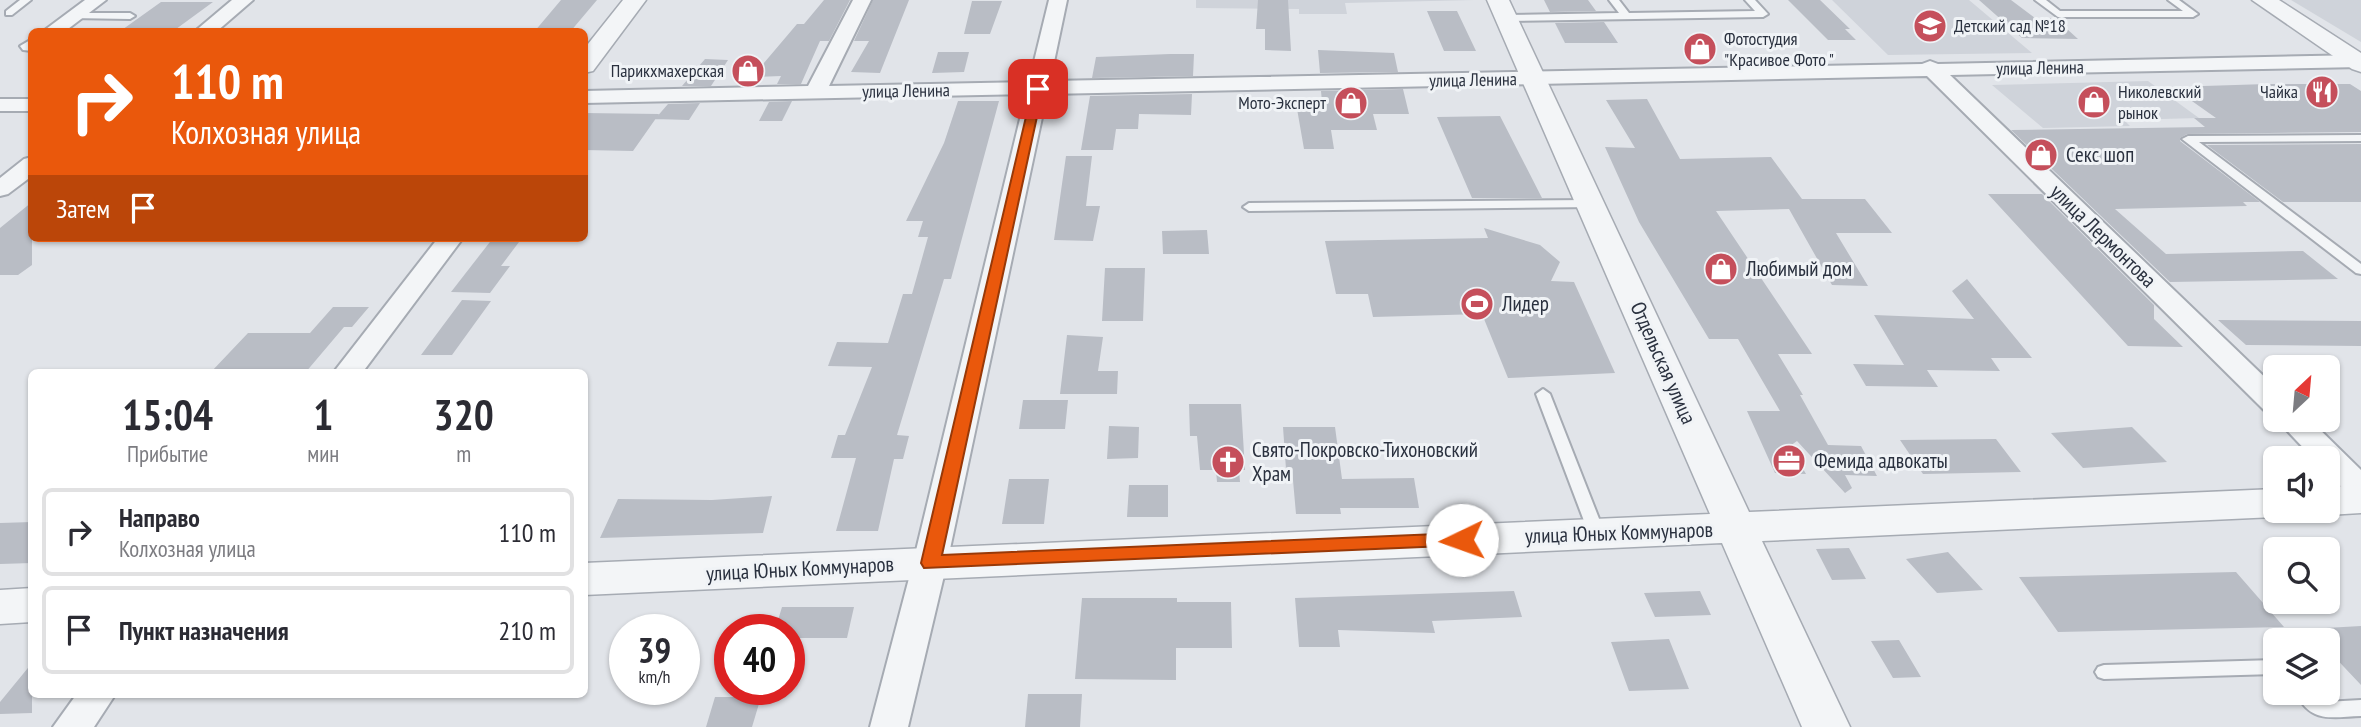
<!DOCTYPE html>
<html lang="ru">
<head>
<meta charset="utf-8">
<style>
  :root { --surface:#fff; --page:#f2f2f3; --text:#2b2b33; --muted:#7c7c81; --line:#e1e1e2 }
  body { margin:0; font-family:"PT Sans Narrow",sans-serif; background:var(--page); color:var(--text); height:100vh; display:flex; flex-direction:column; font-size:26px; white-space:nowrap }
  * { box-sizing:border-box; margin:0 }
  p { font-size:23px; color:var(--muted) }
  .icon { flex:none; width:38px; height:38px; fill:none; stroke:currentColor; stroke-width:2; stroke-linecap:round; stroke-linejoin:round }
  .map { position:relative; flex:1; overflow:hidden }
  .drawer { position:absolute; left:28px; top:369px; width:560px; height:329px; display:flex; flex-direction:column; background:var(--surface); border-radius:10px; box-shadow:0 2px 5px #0004 }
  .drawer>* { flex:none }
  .top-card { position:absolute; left:28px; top:28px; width:560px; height:214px; border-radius:10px; box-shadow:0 2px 5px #0004; background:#ea580c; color:#fff; overflow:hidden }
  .needle { width:46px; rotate:26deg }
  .tools { position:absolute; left:2263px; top:355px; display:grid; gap:14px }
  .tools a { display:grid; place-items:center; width:77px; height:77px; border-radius:10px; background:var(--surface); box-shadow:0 2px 5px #0004; font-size:35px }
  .speed { position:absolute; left:609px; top:614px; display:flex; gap:14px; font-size:35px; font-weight:700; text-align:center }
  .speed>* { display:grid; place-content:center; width:91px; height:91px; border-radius:50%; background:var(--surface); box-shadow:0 2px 5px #0004; line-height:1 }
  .speed small { font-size:18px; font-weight:400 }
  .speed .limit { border:10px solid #d22; background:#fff; color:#111 }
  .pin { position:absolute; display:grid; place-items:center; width:60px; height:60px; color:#fff; margin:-30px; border-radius:14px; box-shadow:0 4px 10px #0006 }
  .me { position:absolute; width:77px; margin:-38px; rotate:267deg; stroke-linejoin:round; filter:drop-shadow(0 0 5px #0008) }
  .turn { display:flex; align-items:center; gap:24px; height:147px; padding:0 28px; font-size:32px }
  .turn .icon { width:91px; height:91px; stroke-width:2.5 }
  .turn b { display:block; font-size:49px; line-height:60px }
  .then { display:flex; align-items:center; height:66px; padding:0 28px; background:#0003; gap:14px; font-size:26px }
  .eta { display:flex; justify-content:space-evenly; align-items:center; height:119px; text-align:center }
  .eta b { font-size:42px; font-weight:700; line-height:49px }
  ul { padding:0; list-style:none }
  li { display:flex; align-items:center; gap:21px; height:88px; margin:0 14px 10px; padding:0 14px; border:4px solid var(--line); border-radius:10px }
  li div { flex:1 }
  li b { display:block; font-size:26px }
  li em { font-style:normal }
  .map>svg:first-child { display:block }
  .built { fill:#cfd3da }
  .building { fill:#b9bdc5 }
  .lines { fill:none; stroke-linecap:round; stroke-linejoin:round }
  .service-casing { stroke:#a6abb3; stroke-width:4 }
  .minor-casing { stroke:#a6abb3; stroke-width:4 }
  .tertiary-casing { stroke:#a6abb3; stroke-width:3 }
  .service { fill:#f3f5f7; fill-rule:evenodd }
  .minor { fill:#f3f5f7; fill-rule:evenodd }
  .tertiary { fill:#f3f5f7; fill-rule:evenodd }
  .route { fill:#ea580c; stroke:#983908; stroke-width:2 }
  .labels { text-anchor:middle; stroke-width:6; stroke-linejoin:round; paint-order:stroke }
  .far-poi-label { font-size:18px; fill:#2a313f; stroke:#f0f3f6; text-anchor:start }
  .far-street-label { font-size:18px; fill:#2a313f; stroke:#f0f3f6 }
  .poi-label { font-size:21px; fill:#2a313f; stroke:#f0f3f6; text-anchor:start }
  .street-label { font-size:21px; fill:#2a313f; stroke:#f0f3f6 }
</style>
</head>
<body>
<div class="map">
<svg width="2361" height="727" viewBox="0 0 2361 727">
  <rect width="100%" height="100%" fill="#e1e4e9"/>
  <!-- built -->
  <path class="built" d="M1196,0H1474L1345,3L1347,14H1299V9L1196,8Z
    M1832,0H1969L2032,53L1888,55Z
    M2291,0H2361V42Z
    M2148,81L2199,118L2124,120L2130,126L2043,128L1992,85Z"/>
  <!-- building -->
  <path class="building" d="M561,0H597L570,32H534Z
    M824,0H850L829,41H820L801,84H777L781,76L752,77L797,24H804Z
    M873,0H909L880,73L851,72L869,41H854Z
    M1258,0H1288L1291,51L1265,50V29H1256Z
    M1544,0H1588L1596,11L1550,12Z
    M1788,0H1820L1850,29H1845L1856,40H1828Z
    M1979,0H2011L2035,18H2055L2078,39L2022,38Z
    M972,1H1002L990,34H964Z
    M161,2H213L172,32H119Z
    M1427,11H1457L1476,51H1444Z
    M1604,22L1618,43H1565L1555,23Z
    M1318,50L1394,53L1398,72L1320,73Z
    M938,52H969L964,72L932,73Z
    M1170,54H1194L1193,76L1092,78L1096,57Z
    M705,59L728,60L711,86H682Z
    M2267,84H2350L2361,91V132L2187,134L2180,138V141L2260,202H2243L2247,206L2115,209L2166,254L2303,251L2338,279L2170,282L2011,130L2205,127L2194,118H2216L2172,87Z
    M1403,89L1409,114H1373L1377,130H1331L1334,149H1304L1296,103L1322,102L1321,91Z
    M1192,94L1191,115L1139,114L1138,129H1116L1113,150H1081L1090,96Z
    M1647,99L1680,159L1771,157L1802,199H1865L1892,233H1836L1868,286L1832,285L1789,209L1716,211L1812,354H1778L1803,395H1800L1828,445L1861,446L1877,476L1845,475L1852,488L1845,493L1797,441L1790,446L1806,474L1775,473L1747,411H1780L1738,339H1709L1639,222L1605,147L1635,148L1606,100Z
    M792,101L782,121H759L769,102Z
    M958,101H999L951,279H944L897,435L909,436L903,459H894L878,531H836L856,458H831L838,435H845L872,367L828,366L837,342L888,343L903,294H912L928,237H918L923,221H906L944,143Z
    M700,103L689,120L655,119L668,104Z
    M584,113L659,114L633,151L584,150Z
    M1500,116L1542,198H1472L1437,117Z
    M2361,144V202H2283L2207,145Z
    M1066,156H1092L1086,206H1100L1093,241L1054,240Z
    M1988,194H2042L2154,305V319L2183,347L2128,346Z
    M32,202V265L18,275H0V228Z
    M1484,228L1540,245L1560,262L1551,281L1574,282L1615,373L1508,378L1482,314L1373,317L1368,294H1336L1325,241L1488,238Z
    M1207,230L1209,254H1163L1162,231Z
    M493,238H522L501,266H510L490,293L451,292Z
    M1105,268H1145L1143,321H1102Z
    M1967,279L2032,358H1991L2000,371L1927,370L1938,387L1866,386L1853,364L1904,365L1874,315L1974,319L1952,291Z
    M462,300L491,301L452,355H421Z
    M333,307H369L352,327H344L305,373L211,372L248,333H310Z
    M2218,320L2361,321V346L2246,345Z
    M1067,335L1103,337L1098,371H1118L1117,394H1060Z
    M1023,400H1068L1065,429H1019Z
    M1189,404H1241L1245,470H1239L1240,482H1217L1216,470H1200L1197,436H1190Z
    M1109,426L1139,427L1138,458L1107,459Z
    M1283,427H1335L1342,479L1414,478L1419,508H1340L1341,514H1296L1292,469H1286Z
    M2132,427L2167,462L2083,468L2051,433Z
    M1996,439L2021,472L1923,474L1900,440Z
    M1009,479H1049L1044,524H1002Z
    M1129,485H1168V517H1127Z
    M772,496L763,533L600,538L618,499L712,500Z
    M32,522V563L0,564V523Z
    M1849,548L1866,579L1832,580L1816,549Z
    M1948,552L1983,590L1937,593L1906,559Z
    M2236,572L2284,627L2058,632L2019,577Z
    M1514,591L1522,617L1432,621L1435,633L1338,630L1340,647H1299L1295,598Z
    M1700,591L1711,615L1655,617L1644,593Z
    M1082,598H1177V602H1231L1232,648H1176V680L1075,679Z
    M782,607H854L847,638H789V630H775Z
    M2361,626V685L2328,650V640H2319L2308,629Z
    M1669,639L1689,689L1629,691L1611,642Z
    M1899,640L1921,677L1893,678L1871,641Z
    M32,663V713L0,714V702Z
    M1028,694H1082L1080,727H1025Z
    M715,697H761L752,727H706Z"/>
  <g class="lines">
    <defs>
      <path id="service" d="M20,0H31L12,15H6V11Z
        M1609,0H1619L1629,13L1755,11L1745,0H1755L1768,14L1763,17L1506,21L1501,18L1506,15L1619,13Z
        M2035,0H2046L2060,11H2183L2168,0H2179L2198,14L2193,17H2058Z
        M73,13H130L135,16L130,19L70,18V14Z
        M2361,135V141L2199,142L2361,264V274L2356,273L2182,139L2188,136Z
        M1592,200L1598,204L1596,207L1249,211L1243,207L1249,203Z
        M1543,389L1550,394L1605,534L1603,538H1591L1589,534L1536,394Z
        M2275,660V674L2104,679L2098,677L2095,672L2098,667L2104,665Z
        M2296,693H2317L2325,702L2361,700V716C2332,717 2311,724 2296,693Z"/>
      <path id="minor" d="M85,0H106L64,32H42Z
        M232,0H253L216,32H194Z
        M853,0H871L829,86L1029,82L1049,0H1067L1050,81L1922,64L1930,61L1938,64L2361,55V67L1950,75L2275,387V413L2265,411L1927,76L1047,94L947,563L908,727H870L913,563L1026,94L584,103V91L808,86Z
        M32,39V51L23,50L20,46Z
        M0,99H32V111H0Z
        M32,157V176L8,194L0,196V178L24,159Z
        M438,238H463L362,373H333Z
        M2277,420H2310L2361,470V499L2350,496L2328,473V458H2313Z
        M76,695H115L94,727H53Z"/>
      <path id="tertiary" d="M623,0H646L593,71L584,73V49Z
        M1487,0H1509L1749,512L2275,489V511L2289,513L2275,517L1762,541L1850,727H1802L1722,543L584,595V563L1710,514Z
        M2252,0H2279L2361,53V72L2352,69Z
        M2361,485V513L2328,515L2314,511H2328V487Z
        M32,588V622L0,624V590Z"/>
    </defs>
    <!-- service casing -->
    <use href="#service" class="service-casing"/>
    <!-- minor casing -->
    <use href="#minor" class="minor-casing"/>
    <!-- tertiary casing -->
    <use href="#tertiary" class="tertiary-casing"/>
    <!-- service -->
    <use href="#service" class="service"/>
    <!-- minor -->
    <use href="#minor" class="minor"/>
    <!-- tertiary -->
    <use href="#tertiary" class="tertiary"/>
  </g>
  <!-- route -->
  <path class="route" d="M1033,87L1043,89L942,555L1462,533L1471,540L1469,545L924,568L921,563Z"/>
  <!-- icons -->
  <defs>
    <symbol id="school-disc" viewBox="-11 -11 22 22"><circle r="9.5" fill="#c54f5b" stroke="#f0f3f6"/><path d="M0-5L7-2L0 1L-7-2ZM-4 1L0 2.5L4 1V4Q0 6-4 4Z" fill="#fff"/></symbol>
    <symbol id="shop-disc" viewBox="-11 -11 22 22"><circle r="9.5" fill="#c54f5b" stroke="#f0f3f6"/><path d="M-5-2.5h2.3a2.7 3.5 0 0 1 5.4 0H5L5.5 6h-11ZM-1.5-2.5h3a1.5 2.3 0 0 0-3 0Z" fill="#fff"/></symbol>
    <symbol id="restaurant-disc" viewBox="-11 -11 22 22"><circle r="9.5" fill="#c54f5b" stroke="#f0f3f6"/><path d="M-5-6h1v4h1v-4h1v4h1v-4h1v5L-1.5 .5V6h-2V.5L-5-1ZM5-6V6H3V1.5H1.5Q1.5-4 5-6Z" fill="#fff"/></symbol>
    <symbol id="stadium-disc" viewBox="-11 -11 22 22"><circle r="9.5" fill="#c54f5b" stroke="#f0f3f6"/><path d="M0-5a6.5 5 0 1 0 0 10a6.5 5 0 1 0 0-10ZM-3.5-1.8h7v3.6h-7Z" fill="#fff"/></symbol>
    <symbol id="office-disc" viewBox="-11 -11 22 22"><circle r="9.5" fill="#c54f5b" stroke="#f0f3f6"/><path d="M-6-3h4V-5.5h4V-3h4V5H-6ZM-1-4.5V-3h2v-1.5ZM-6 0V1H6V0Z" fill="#fff"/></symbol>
    <symbol id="church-disc" viewBox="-11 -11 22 22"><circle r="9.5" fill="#c54f5b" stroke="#f0f3f6"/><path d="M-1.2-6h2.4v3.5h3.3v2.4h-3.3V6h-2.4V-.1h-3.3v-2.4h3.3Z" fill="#fff"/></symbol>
  </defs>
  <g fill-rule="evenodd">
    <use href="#school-disc" x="1911" y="7" width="38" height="38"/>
    <use href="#shop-disc" x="1681" y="30" width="38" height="38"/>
    <use href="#shop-disc" x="729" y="52" width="38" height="38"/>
    <use href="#restaurant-disc" x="2303" y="73" width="38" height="38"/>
    <use href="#shop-disc" x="2075" y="83" width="38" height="38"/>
    <use href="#shop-disc" x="1332" y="84" width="38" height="38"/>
    <use href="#shop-disc" x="2022" y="136" width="38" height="38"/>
    <use href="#shop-disc" x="1702" y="250" width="38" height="38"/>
    <use href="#stadium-disc" x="1458" y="285" width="38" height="38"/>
    <use href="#office-disc" x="1770" y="442" width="38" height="38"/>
    <use href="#church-disc" x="1209" y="443" width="38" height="38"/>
  </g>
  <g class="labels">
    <!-- far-poi labels -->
    <g class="far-poi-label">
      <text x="1954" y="32">Детский сад №18</text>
      <text x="1724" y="45">Фотостудия<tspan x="1724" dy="21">"Красивое Фото "</tspan></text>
      <text x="724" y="77" text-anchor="end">Парикхмахерская</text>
      <text x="2118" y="98">Николевский<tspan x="2118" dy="21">рынок</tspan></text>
      <text x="2298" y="98" text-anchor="end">Чайка</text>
      <text x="1326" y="109" text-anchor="end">Мото-Эксперт</text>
    </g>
    <!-- far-street labels -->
    <g class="far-street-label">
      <text transform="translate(2040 68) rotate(-1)" y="6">улица Ленина</text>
      <text transform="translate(1473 80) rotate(-1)" y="6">улица Ленина</text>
      <text transform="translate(906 91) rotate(-1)" y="6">улица Ленина</text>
    </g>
    <!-- poi labels -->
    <g class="poi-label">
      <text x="2066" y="162">Секс шоп</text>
      <text x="1746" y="276">Любимый дом</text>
      <text x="1502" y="311">Лидер</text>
      <text x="1252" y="457">Свято-Покровско-Тихоновский<tspan x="1252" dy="24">Храм</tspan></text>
      <text x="1814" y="468">Фемида адвокаты</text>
    </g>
    <!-- street labels -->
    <g class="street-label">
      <text transform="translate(2103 236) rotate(44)" y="7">улица Лермонтова</text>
      <text transform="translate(1663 363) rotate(66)" y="7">Отдельская улица</text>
      <text transform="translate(1619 533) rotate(-2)" y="7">улица Юных Коммунаров</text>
      <text transform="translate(800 569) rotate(-3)" y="7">улица Юных Коммунаров</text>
    </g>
  </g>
</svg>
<div class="tools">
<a><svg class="needle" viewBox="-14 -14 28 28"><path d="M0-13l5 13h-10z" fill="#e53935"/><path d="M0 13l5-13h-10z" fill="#7c7c81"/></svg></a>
<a><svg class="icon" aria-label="sound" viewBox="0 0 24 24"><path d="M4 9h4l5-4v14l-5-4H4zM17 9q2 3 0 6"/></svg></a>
<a><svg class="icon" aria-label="search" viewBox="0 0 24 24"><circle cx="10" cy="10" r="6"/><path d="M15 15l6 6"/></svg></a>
<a><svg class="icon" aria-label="layers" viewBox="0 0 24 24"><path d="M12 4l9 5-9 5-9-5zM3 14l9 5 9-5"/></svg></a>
</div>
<div class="speed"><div>39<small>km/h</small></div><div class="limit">40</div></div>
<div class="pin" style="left:1038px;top:89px;background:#d93025"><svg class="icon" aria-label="arrive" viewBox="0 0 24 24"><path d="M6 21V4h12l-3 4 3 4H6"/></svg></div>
<svg class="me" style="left:1462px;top:540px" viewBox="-20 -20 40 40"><circle r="19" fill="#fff"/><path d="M0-13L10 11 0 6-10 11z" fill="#ea580c"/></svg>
<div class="top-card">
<div class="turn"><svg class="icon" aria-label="right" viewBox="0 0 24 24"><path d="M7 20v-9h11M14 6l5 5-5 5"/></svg><div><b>110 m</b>Колхозная улица</div></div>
<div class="then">Затем<svg class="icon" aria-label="arrive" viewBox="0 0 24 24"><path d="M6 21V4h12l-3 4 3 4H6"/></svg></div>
</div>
<section class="drawer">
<div class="eta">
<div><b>15:04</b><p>Прибытие</p></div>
<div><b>1</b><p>мин</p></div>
<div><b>320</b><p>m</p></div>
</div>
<ul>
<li><svg class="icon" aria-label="right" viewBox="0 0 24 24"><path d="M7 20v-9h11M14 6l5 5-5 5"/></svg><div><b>Направо</b><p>Колхозная улица</p></div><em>110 m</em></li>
<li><svg class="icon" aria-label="arrive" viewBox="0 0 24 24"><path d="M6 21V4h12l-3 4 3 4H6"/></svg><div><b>Пункт назначения</b></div><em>210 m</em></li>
</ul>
</section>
</div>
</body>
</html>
